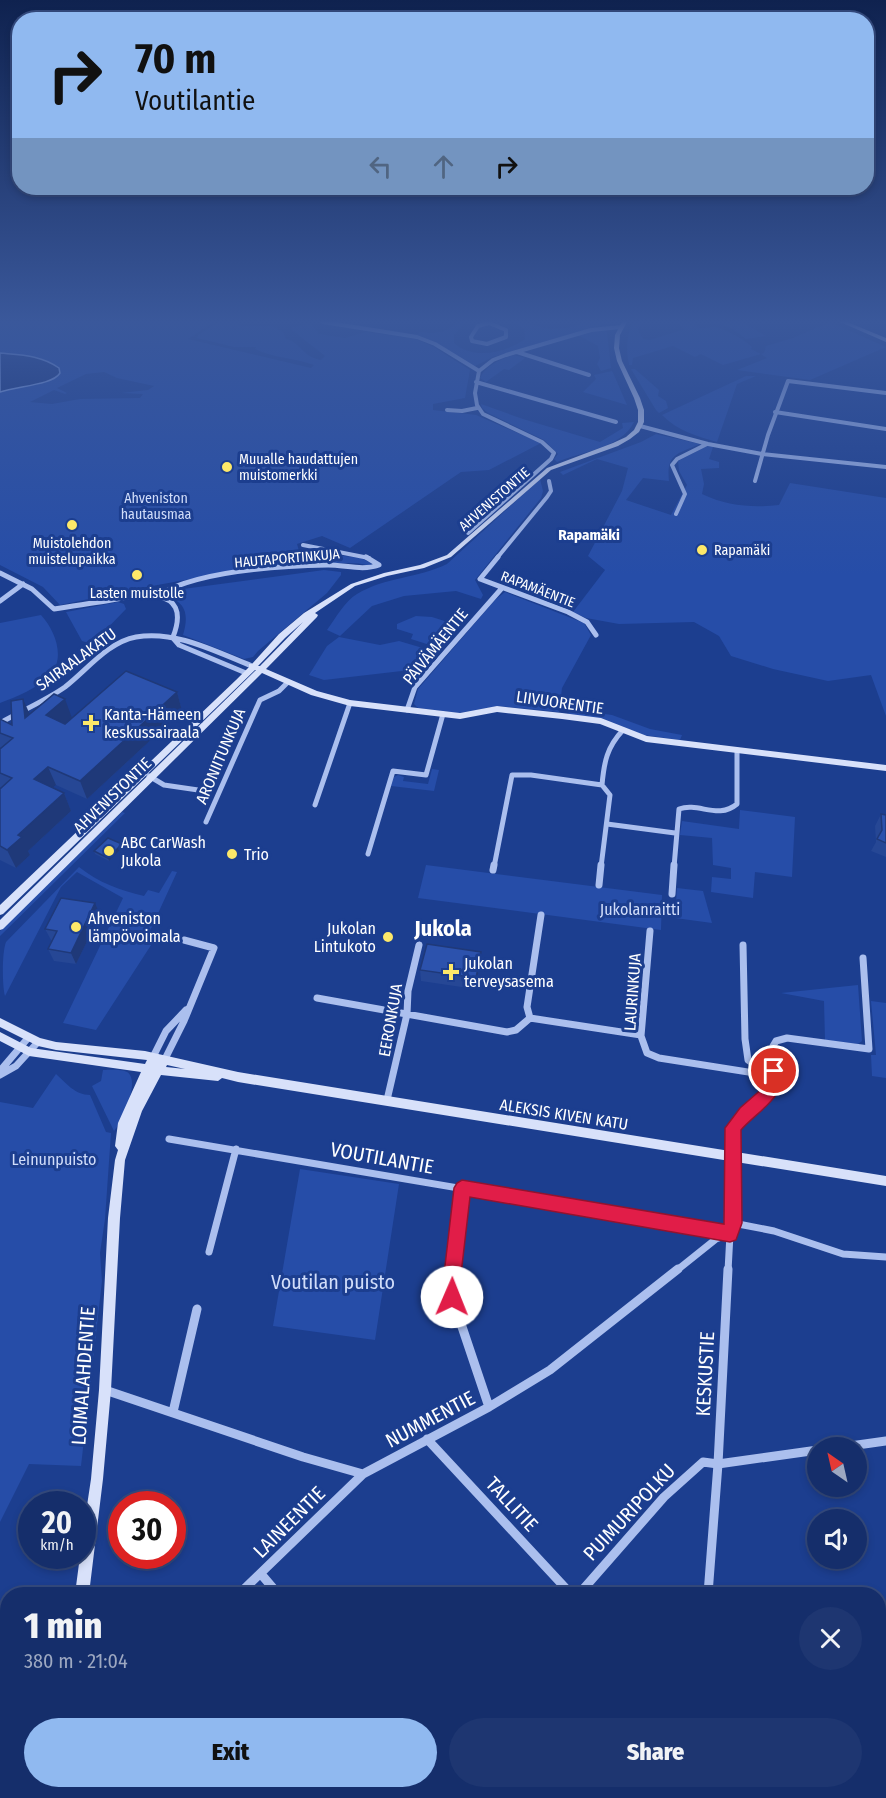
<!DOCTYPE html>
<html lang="en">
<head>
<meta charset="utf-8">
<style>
  :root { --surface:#152e6b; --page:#1e3671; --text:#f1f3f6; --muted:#9da8c1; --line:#344a7e; --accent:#90b9f0 }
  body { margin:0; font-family:"Fira Sans Condensed",sans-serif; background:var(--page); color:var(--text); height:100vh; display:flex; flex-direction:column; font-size:22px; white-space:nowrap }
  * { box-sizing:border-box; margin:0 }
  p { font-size:20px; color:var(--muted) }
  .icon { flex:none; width:33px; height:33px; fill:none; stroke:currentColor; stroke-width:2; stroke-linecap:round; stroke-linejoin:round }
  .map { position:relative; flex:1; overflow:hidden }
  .side { position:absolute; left:0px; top:1587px; width:886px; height:212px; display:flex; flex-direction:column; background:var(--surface); border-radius:24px 24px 0 0; box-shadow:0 3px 9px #0003,0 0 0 2px var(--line) }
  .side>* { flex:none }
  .banner { position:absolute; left:12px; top:12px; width:862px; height:183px; border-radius:24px; box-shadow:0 3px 9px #0003,0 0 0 2px var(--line); background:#90b9f0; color:#111; overflow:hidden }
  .needle { width:39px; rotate:326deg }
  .fabs { position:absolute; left:807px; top:1437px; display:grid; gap:12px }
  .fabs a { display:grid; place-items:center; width:60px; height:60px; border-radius:50%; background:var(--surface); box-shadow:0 3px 9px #0003,0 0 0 2px var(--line); font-size:30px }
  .speed { position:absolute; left:18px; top:1491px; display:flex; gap:12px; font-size:30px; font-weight:700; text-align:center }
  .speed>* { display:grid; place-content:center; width:78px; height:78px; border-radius:50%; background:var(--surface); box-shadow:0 3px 9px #0003,0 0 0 2px var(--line); line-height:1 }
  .speed small { font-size:15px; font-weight:400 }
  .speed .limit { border:9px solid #d22; background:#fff; color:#111 }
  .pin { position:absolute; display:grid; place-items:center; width:51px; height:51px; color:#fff; margin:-26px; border:3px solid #fff; border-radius:50%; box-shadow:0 2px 6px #0007 }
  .me { position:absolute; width:66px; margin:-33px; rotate:1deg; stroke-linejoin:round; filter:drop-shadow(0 0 4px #0008) }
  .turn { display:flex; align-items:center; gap:21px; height:126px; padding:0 24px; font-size:27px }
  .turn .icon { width:78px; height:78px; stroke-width:2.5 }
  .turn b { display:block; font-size:42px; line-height:51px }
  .lanes { display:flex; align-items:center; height:57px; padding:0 24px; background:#0003; justify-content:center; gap:30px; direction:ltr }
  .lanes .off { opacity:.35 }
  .round { display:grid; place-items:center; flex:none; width:63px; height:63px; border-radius:32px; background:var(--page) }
  .summary { display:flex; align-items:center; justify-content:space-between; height:102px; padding:0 24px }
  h1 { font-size:36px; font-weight:800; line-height:45px }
  .cta { display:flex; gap:12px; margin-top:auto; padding:12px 24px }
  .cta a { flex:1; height:69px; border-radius:36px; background:var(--accent); color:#111; font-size:24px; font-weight:800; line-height:69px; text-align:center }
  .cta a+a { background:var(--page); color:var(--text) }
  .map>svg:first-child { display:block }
  .green { fill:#264da8; fill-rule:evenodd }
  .water { fill:#132c6d; stroke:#9eb8ef; stroke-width:1.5 }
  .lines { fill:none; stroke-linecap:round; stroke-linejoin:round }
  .street-far3 { stroke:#abbfee; stroke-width:4 }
  .street-far2 { stroke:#abbfee; stroke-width:5 }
  .street-far1 { stroke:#abbfee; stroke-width:7 }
  .street { stroke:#abbfee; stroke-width:9 }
  .secondary { fill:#d8e1fa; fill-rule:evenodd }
  .wall { fill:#264795 }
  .shaded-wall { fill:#1f3979 }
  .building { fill:#2c52ad; stroke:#1f3979; stroke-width:1.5 }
  .route { fill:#e11d48; stroke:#92132f; stroke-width:1.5 }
  .poi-dot { fill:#fde869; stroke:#1c3e8f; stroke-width:2 }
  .labels { text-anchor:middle; stroke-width:6; stroke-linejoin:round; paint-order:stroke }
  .far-poi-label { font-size:14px; fill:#fff; stroke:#1c3e8f; text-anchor:start }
  .far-park-label { font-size:14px; fill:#d1ddfa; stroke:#1c3e8f }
  .far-street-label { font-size:14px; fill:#fff; stroke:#1c3e8f }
  .far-neighbourhood-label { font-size:15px; font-weight:bold; fill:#fff; stroke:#1c3e8f }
  .street-label { font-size:16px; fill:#fff; stroke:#1c3e8f }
  .poi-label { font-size:16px; fill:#fff; stroke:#1c3e8f; text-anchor:start }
  .park-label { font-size:16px; fill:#d1ddfa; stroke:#1c3e8f }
  .near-street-label { font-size:20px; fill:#fff; stroke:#1c3e8f }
  .near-park-label { font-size:20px; fill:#d1ddfa; stroke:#1c3e8f }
  .district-label { font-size:22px; font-weight:bold; fill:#fff; stroke:#1c3e8f }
</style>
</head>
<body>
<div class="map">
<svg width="886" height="1798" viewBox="0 0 886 1798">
  <rect width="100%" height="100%" fill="#1c3e8f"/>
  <!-- green -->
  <path class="green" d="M0,322H214L188,339L311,368L314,365C295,358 273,358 255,349L256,347H234L197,338L198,335L218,322H236L240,326H272L283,332L286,339C301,342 302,357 321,360L325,356L292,330L293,327L310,323L319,334L345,338L366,332L416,339L434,347L470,370L465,398L433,404V410L476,415L541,443L489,470L461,472L350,548L322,536L297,544L299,551L362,558L372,564L370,566C353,561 336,564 319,564C232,567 145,588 60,605L43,587L0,565ZM104,372L117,378L154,386L148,390L121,393L143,394L140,398L80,399L52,404L30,402L54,390L65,394L67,393L57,388L86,374Z
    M457,322H465L454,335V343C474,361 507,352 525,339L524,329L514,322H523L549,329L567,328L586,322H611L493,357L473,367L415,336L420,332C434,334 447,333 457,322Z
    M633,322H642L638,330L643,339L650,340L685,329L676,322H693L698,328C704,329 707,327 713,327C724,328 744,339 752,347L751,349L761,354L764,353L766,346L793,338L830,322L886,347L810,380L737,370L767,358L761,354L723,365L701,354L695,357L673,346L633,358L632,365H629C626,350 626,336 633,322Z
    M711,322H742L766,336L746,339L731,328Z
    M601,329L607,332L611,368L601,371L597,364L600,358L598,346L578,335Z
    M514,355L525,358L509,370L504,369L486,382L480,378C486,365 501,359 514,355Z
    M631,369H635L659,390L658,396L666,401L668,408L659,413L656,410Z
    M612,371L614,375L627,405L583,392L596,379L594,375Z
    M746,376H756L737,384L717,442C696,436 678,431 662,415Z
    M481,404L523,419L600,442L623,428L622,423L634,422C622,448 580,452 557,462L554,459L558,454L544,440L488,413L482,408Z
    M656,434L700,444C678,454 666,453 669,481L643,478L626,500L671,515L687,485L679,471L678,461L707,446L713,447L709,459L719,462V468L701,469L704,484L702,494C727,506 753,508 779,505L790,483L886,498V716L871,675L828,681L773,669L731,656L719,636L694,622L619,624L586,618L573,612L605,570L588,556L622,491L628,468L597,459L563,475L560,472L641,442Z
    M540,479L543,491L541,498L475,580L483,595L481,599L456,591L404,596L372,606L340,636L327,630C335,619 345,601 357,594C385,577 419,578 447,564Z
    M324,570L341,572V575L327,593L258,651L253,657L244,659L183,635C188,618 188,604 169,597L183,589Z
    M505,592L584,623L591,635L562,688L559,712L498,706L459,713L418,708L414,704L418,689L495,600Z
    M118,602L124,604L126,609L95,641L89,643L82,641L66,612Z
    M41,615C55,630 66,658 50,675C38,688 16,697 0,703V623Z
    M416,616L432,617L457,625L436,647L411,639L413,634L397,629V624Z
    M339,637L380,645L399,641L433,651L419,669L324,680L309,675L327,646Z
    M570,709L612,715L650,729L682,735L680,740L643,735L604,719L568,715Z
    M432,769L439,770L434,791L391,786L394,777L398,775L404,777L403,781L428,784Z
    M740,810L795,817L792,877L755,872L753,898L711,892L712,877L731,879V868L713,865L712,838L680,835L682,821L739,829Z
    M122,812L125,813L0,936V931Z
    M426,865L662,895L661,930L418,898Z
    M79,867C99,883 120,890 144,896L148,890L159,893L172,871L177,872L149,933L155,939L96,1030L63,1023L123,898L77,872L61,887L5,996C2,985 2,952 6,942Z
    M677,888L703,891L712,923L675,918Z
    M858,985L862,1041L858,1044L825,1040L824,1001L781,993Z
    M871,1001L886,1003V1078L872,1076L871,1055H876Z
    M103,1070C110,1070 121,1069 127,1072C141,1080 122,1123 114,1131L92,1086L101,1081Z
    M56,1074C66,1083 75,1095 90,1095L106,1132L111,1133L105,1219L100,1253L102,1281L81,1466L29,1464L0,1522V1102L33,1108Z
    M300,1169L399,1184L375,1340L273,1326Z"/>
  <!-- water -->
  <path class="water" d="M0,353C21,355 41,355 59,368L60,373C53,385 17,386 0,392Z"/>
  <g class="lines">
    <!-- street-far3 -->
    <path class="street-far3" d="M323,322L417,337L435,344L479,371
      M489,323L506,330V337L487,344L472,341L471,337L478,326Z
      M517,352L589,375
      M476,382L616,422
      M447,410L462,411L477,408
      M775,412L886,429
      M640,426L708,444L762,454L886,467
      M755,481L768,435L788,381L886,393
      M676,514L685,494L672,465L677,459L707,444
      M468,533L551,459L554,453L542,442L483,414L477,405L475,393L479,371L493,360L506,355L591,330L621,327
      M303,545L369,558
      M497,558L547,497L551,491L549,481"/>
    <!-- street-far2 -->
    <path class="street-far2" d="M498,557L480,579L568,612L587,622L596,635
      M0,573L32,589L54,609C71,606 88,604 106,601C135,595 194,583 173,637
      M156,596C197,571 280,566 328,565C345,565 363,571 379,565L366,557
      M0,601L23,584
      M173,638L179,645L246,673
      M407,710L415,687L502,588
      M0,723C21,711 45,701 65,687C87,670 108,642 136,637C176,630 216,652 252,666
      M149,776L164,785L205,791
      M315,805L350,703
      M206,822L260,700L279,691L288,682
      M607,824L675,833
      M368,854L393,771L426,775L443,714
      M494,867L512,775H531L602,785
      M601,867L610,795L602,785C604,762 607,747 623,730
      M674,867L679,809C699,802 718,820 737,804V750"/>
    <!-- street-far1 -->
    <path class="street-far1" d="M493,870L494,865
      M599,885L601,865
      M672,894L674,865
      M650,931L641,1036L647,1053L659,1058L774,1076
      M317,998L507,1032L516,1030L530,1018L527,1007L541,915
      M530,1018L641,1035
      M153,1057L166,1031L186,1010
      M165,1059L184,1021L214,948L184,940
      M0,1071L28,1038
      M774,1071L773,1046L776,1041L787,1038L869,1049L863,958
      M0,1075L16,1066L38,1042
      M387,1100L407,1014L408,991L419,945
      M169,1139L730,1234
      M733,1223L774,1231L843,1254L886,1257
      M209,1252L236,1149
      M452,1271L462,1188
      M676,1271L716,1239L730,1234
      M728,1271L730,1234L733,1223C733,1202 727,1142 735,1126C748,1100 770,1108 774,1071L757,1066L748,1060L745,1039L743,945"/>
    <!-- street -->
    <path class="street" d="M453,1269L452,1297L489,1407
      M105,1390L303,1457L363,1474L489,1407L550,1370L678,1269
      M173,1412L197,1309
      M427,1439L571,1594
      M836,1448L886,1441
      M261,1574L278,1594
      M239,1594L363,1474
      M579,1594L664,1497L703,1462L718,1464L818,1450
      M708,1594L718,1464L728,1269
      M879,1677L886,1676
      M0,1761L8,1764
      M100,1791L109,1798
      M436,1791L442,1798
      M708,1791L709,1798"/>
    <!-- secondary -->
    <path class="secondary" d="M622,322H627L620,335L619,348L622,361L640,398L644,410V422L639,432L630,439L618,446L551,470L451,557L424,568L387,576L355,586L315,613L318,615L317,617L266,669L317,691L350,700L460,713L497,706L562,713L601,718L647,736L886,765V771L646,742L600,724L562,719L497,712L460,719L350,706L311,695L262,673L3,929L0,930V920L256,670H255L3,914L0,915V905L236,680L249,667V664H252L279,634L304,613L351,584L384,573L420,565L447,555L547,468L613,443L626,437L634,430L638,422V410L634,398L617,361L614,348L615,335ZM303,622L260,666H258L285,638Z
      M840,322H847L886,338V342Z
      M0,1018L40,1038L56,1042L145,1051L238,1072L886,1176V1186L238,1082L222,1078L218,1081L161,1075L142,1111L125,1160L120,1218L111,1390L103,1479L89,1594H75L80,1556H82V1539L91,1479L99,1390L108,1218L115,1160L118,1150L115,1146L118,1123L141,1072L29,1056L0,1041V1032L31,1048L145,1064L147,1060L56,1050L38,1046L0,1027ZM167,1065L185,1069L166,1067Z
      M27,1791H41L40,1798H24Z"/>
  </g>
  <!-- wall -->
  <path class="wall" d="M177,692L182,711L87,799L56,785L52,788L64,793L71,811L28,851L30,855L16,868L0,860V789L1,787H0V749L1,748L0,747V719L12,725L30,714L72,718L65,724Z
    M881,814L886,815V857L871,851L876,842L875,826Z
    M122,844L123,847L109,861L95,854L94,851Z
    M100,915L76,964L54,961L48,949L52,940H51L45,929Z
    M480,963L475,989L421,981L420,970Z"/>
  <!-- shaded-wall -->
  <path class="shaded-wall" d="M177,692L182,711L87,799L80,781Z
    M23,699L31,717L25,718Z
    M65,699L72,718L53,734L46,715Z
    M48,767L56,785L42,797L34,779Z
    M64,793L71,811L28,851L30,855L16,868L7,850L18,835Z
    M122,844L123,847L109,861L108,858Z
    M95,903L100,915L76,964L71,953Z
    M481,952L480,963L475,989L476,978Z"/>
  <!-- building -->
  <path class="building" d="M126,671L177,692L80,781L48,767L34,779L64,793L18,835L22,837L7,850L0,846V789L12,778L0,773V749L13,738L0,733V719L12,725L11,701L23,699L25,718L54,694L65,699L46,715L65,724Z
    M881,814L886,815V843L877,839L882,830Z
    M108,838L122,844L108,858L94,851Z
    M61,898L95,903L71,953L48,949L57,931L45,929Z
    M427,944L481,952L476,978L420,970Z"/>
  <!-- sky -->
  <linearGradient id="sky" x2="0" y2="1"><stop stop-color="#0f224f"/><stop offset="0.56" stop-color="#3a589b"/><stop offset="1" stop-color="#3a589b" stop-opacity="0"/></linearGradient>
  <rect width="886" height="574" fill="url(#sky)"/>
  <!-- route -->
  <path class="route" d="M774,1064L779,1066C792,1094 756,1112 741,1130L742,1223L736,1240L730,1242L470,1197L460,1283L461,1297L459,1304L452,1306L446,1304L443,1283L454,1188L457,1183L462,1180L724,1224L725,1128L740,1108L764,1087L768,1066Z"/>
  <!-- markers -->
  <g class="poi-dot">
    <circle cx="227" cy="467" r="6"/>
    <circle cx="72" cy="525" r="6"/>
    <circle cx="702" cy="550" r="6"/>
    <circle cx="137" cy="575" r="6"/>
    <path d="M88 714h6v6h6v6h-6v6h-6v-6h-6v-6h6z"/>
    <circle cx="109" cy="851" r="6"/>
    <circle cx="232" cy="854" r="6"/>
    <circle cx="76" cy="927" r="6"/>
    <circle cx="388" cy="937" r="6"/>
    <path d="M448 963h6v6h6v6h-6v6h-6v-6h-6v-6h6z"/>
  </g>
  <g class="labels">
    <!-- far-poi labels -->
    <g class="far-poi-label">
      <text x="239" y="464">Muualle haudattujen<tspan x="239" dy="16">muistomerkki</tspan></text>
      <text x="72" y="548" text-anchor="middle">Muistolehdon<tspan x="72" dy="16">muistelupaikka</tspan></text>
      <text x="714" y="555">Rapamäki</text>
      <text x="137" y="598" text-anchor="middle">Lasten muistolle</text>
    </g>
    <!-- far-park labels -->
    <g class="far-park-label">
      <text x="156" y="503">Ahveniston<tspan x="156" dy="16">hautausmaa</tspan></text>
    </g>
    <!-- far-street labels -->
    <g class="far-street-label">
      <text transform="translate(494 499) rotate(-41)" y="5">AHVENISTONTIE</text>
      <text transform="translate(287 558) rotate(-5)" y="5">HAUTAPORTINKUJA</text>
      <text transform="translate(538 589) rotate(21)" y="5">RAPAMÄENTIE</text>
    </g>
    <!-- far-neighbourhood labels -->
    <g class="far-neighbourhood-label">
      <text x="589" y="540">Rapamäki</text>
    </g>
    <!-- street labels -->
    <g class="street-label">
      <text transform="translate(435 646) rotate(-51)" y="6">PÄIVÄMÄENTIE</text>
      <text transform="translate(76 659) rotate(-36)" y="6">SAIRAALAKATU</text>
      <text transform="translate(560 702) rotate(8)" y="6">LIIVUORENTIE</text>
      <text transform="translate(220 756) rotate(-67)" y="6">ARONIITUNKUJA</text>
      <text transform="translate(112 795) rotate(-44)" y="6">AHVENISTONTIE</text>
      <text transform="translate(632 992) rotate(-86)" y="6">LAURINKUJA</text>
      <text transform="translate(390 1020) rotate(-80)" y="6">EERONKUJA</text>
      <text transform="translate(564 1114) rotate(9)" y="6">ALEKSIS KIVEN KATU</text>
    </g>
    <!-- poi labels -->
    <g class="poi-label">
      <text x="104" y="720">Kanta-Hämeen<tspan x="104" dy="18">keskussairaala</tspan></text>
      <text x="121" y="848">ABC CarWash<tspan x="121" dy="18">Jukola</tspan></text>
      <text x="244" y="860">Trio</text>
      <text x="88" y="924">Ahveniston<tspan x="88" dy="18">lämpövoimala</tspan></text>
      <text x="376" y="934" text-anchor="end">Jukolan<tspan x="376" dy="18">Lintukoto</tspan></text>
      <text x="464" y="969">Jukolan<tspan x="464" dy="18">terveysasema</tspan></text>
    </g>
    <!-- park labels -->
    <g class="park-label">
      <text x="640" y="915">Jukolanraitti</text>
      <text x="54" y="1165">Leinunpuisto</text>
    </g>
    <!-- near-street labels -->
    <g class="near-street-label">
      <text transform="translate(382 1158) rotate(10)" y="7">VOUTILANTIE</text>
      <text transform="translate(705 1374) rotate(-87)" y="7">KESKUSTIE</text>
      <text transform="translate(83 1376) rotate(-86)" y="7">LOIMALAHDENTIE</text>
      <text transform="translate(430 1419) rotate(-28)" y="7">NUMMENTIE</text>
      <text transform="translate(512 1504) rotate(47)" y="7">TALLITIE</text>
      <text transform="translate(629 1512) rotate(-47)" y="7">PUIMURIPOLKU</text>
      <text transform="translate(289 1522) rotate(-45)" y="7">LAINEENTIE</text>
    </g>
    <!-- near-park labels -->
    <g class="near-park-label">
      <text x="333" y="1289">Voutilan puisto</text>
    </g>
    <!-- district labels -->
    <g class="district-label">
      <text x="443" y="936">Jukola</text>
    </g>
  </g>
</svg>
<div class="fabs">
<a><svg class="needle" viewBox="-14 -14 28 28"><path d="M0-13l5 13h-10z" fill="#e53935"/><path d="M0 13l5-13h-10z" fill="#9da8c1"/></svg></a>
<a><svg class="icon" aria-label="sound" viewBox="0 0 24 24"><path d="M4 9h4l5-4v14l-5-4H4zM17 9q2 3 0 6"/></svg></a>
</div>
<div class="speed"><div>20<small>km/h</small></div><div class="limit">30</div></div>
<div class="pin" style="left:774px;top:1071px;background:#d93025"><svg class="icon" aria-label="arrive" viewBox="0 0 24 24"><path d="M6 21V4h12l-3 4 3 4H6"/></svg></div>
<svg class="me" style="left:452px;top:1297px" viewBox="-20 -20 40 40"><circle r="19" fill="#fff"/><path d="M0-13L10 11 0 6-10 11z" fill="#e11d48"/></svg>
<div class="banner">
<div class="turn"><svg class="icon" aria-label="right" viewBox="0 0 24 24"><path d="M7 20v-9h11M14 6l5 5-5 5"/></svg><div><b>70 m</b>Voutilantie</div></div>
<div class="lanes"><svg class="icon off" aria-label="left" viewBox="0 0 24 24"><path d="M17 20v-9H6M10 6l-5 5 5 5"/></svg><svg class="icon off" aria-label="ahead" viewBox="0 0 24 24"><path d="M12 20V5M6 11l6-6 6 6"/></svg><svg class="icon" aria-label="right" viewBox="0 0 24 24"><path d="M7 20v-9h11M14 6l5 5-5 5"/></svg></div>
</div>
<section class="side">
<div class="summary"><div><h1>1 min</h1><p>380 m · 21:04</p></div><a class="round"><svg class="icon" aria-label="close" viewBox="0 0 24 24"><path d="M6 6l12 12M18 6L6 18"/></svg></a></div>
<div class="cta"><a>Exit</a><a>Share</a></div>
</section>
</div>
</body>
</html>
